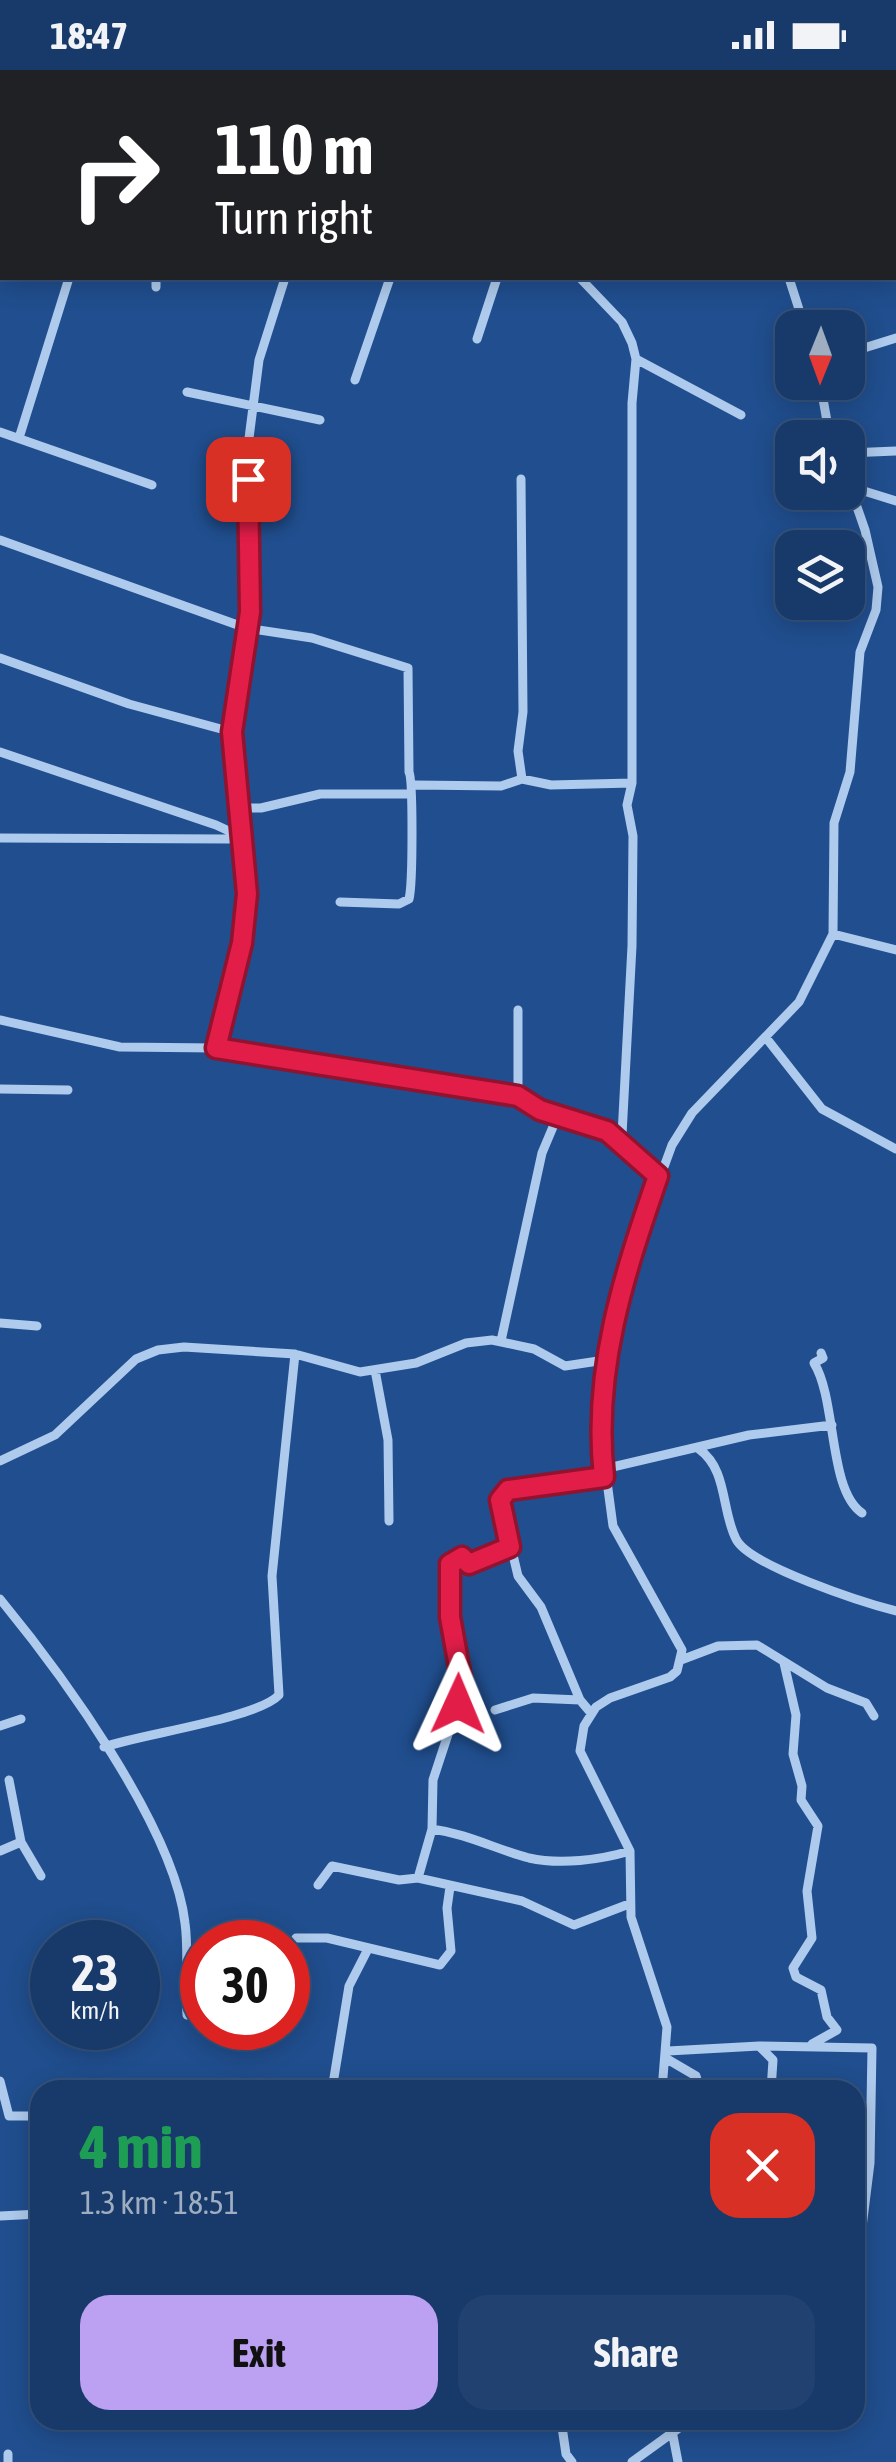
<!DOCTYPE html>
<html lang="en">
<head>
<meta charset="utf-8">
<style>
  :root { --surface:#183a6a; --page:#214170; --text:#f1f3f6; --muted:#9fadc1; --line:#36547e; --accent:#bca0f2 }
  body { margin:0; font-family:"Asap Condensed",sans-serif; background:var(--page); color:var(--text); height:100vh; display:flex; flex-direction:column; font-size:38px; white-space:nowrap }
  * { box-sizing:border-box; margin:0 }
  p { font-size:32px; color:var(--muted) }
  .icon { flex:none; width:55px; height:55px; fill:none; stroke:currentColor; stroke-width:2; stroke-linecap:round; stroke-linejoin:round }
  .map { position:relative; flex:1; overflow:hidden }
  .panel { position:absolute; left:30px; top:2010px; width:835px; height:350px; display:flex; flex-direction:column; background:var(--surface); border-radius:30px; box-shadow:0 5px 25px #0003,0 0 0 2px var(--line) }
  .panel>* { flex:none }
  .guide { position:absolute; left:0px; top:0px; width:898px; height:210px; box-shadow:0 5px 25px #0003,0 0 0 2px var(--line); background:#202124; color:#fff; overflow:hidden }
  .needle { width:65px; rotate:181deg }
  .controls { position:absolute; left:775px; top:240px; display:grid; gap:20px }
  .controls a { display:grid; place-items:center; width:90px; height:90px; border-radius:20px; background:var(--surface); box-shadow:0 5px 25px #0003,0 0 0 2px var(--line); font-size:50px }
  .speed { position:absolute; left:30px; top:1850px; display:flex; gap:20px; font-size:50px; font-weight:700; text-align:center }
  .speed>* { display:grid; place-content:center; width:130px; height:130px; border-radius:50%; background:var(--surface); box-shadow:0 5px 25px #0003,0 0 0 2px var(--line); line-height:1 }
  .speed small { font-size:25px; font-weight:400 }
  .speed .limit { border:15px solid #d22; background:#fff; color:#111 }
  .pin { position:absolute; display:grid; place-items:center; width:85px; height:85px; color:#fff; margin:-42px; border-radius:20px; box-shadow:0 5px 15px #0006 }
  .me { position:absolute; width:110px; margin:-55px; rotate:1deg; stroke-linejoin:round; filter:drop-shadow(0 0 8px #0008) }
  .turn { display:flex; align-items:center; gap:35px; height:210px; padding:0 50px; font-size:45px }
  .turn .icon { width:130px; height:130px; stroke-width:2.5 }
  .turn b { display:block; font-size:70px; line-height:85px }
  .round { display:grid; place-items:center; flex:none; width:105px; height:105px; border-radius:30px; background:var(--page) }
  .headline { display:flex; align-items:center; justify-content:space-between; height:170px; padding:0 50px }
  h1 { font-size:60px; font-weight:700; line-height:75px; color:#1e9e55 }
  .cta { display:flex; gap:20px; margin-top:auto; padding:20px 50px }
  .cta a { flex:1; height:115px; border-radius:30px; background:var(--accent); color:#111; font-size:40px; font-weight:700; line-height:115px; text-align:center }
  .cta a+a { background:var(--page); color:var(--text) }
  .status { display:flex; justify-content:space-between; align-items:center; height:70px; padding:0 50px; background:var(--surface); direction:ltr }
  .status svg { height:28px; fill:currentColor }
  .map>svg:first-child { display:block }
  .lines { fill:none; stroke-linecap:round; stroke-linejoin:round }
  .minor { stroke:#aecaec; stroke-width:9 }
  .route-casing { stroke:#92132f; stroke-width:25 }
  .route { stroke:#e11d48; stroke-width:18 }
</style>
</head>
<body>
<div class="status"><b>18:47</b><svg viewBox="0 0 49 12"><path d="M0 12V9h3v3zM5 12V6h3v6zM10 12V3h3v9zM15 12V0h3v12zM26 1h20v11H26zM47 4h2v5h-2z"/></svg></div>
<div class="map">
<svg width="896" height="2392" viewBox="0 0 896 2392">
  <rect width="100%" height="100%" fill="#204e8e"/>
  <g class="lines">
    <!-- minor -->
    <path class="minor" d="M270,0L275,2
      M787,0V2
      M41,2V0
      M127,2V0
      M533,2V0
      M683,2V0
      M895,37L896,29
      M895,90L896,91
      M156,208V217
      M580,208L622,252L632,273L636,289L632,333V713L627,735L633,766L632,876L622,1065L633,1084
      M789,208L805,258
      M477,269L497,208
      M848,283L896,268
      M636,289L741,345
      M355,310L390,208
      M820,312L830,368
      M187,322L320,350
      M0,362L152,415
      M19,368L69,208
      M848,383L896,381
      M521,409L523,642L518,681L522,709
      M851,417L896,431
      M0,470L246,558L312,568L408,598L409,702C413,709 413,814 409,829L399,834L340,832
      M0,588L129,634L232,662
      M0,682L216,755L231,762L228,769
      M415,715L501,716L522,709L551,715L632,713
      M240,738H261L320,724H411
      M0,768L229,769
      M833,864L896,880
      M518,940V1026L540,1040L607,1061L658,1105
      M0,950L120,977L216,978L220,974L242,873L247,824L232,662L250,542L248,376L259,290L285,208
      M767,969L822,1039L896,1079
      M216,978L518,1026
      M0,1019L68,1020
      M0,1253L37,1256
      M501,1271L542,1083L558,1045
      M821,1283L823,1288L814,1293C837,1330 828,1420 862,1443
      M375,1300L388,1370L389,1451
      M699,1379C728,1400 721,1440 736,1469C749,1496 865,1533 896,1541
      M0,1391L55,1365L136,1289L158,1280L184,1277L295,1284L360,1302L416,1293L466,1273L492,1270L534,1279L565,1296L605,1290
      M604,1399L749,1365L832,1355
      M0,1529C61,1603 174,1757 185,1853C189,1882 185,1915 187,1945
      M681,1590L718,1576L757,1575L827,1618L866,1633L874,1646
      M784,1593L796,1645L793,1684L802,1716L801,1730L818,1756L807,1821L812,1868L793,1898L796,1907L821,1920L827,1947L837,1960L812,1974
      M495,1640L533,1628L580,1630
      M591,1643L580,1630L541,1537L518,1506L500,1430L507,1420L518,1417L605,1407
      M0,1656L21,1649
      M104,1677C142,1664 258,1648 279,1625L272,1506L295,1284
      M9,1710L21,1772L41,1806
      M432,1759C468,1764 495,1779 529,1788C560,1795 600,1790 630,1781
      M0,1781L21,1772
      M418,1808L522,1831L574,1855L629,1834
      M318,1815L332,1796L399,1810L418,1808L432,1759L433,1710L458,1634L461,1608L450,1547V1494L462,1487L469,1494L510,1477
      M296,1868H327L440,1895L451,1881L447,1838L450,1817
      M759,1976L773,1990L771,2020
      M668,1981L759,1976L872,1978L870,2093L855,2213
      M667,1989L696,2006L700,2020
      M0,2011L9,2046H40
      M332,2020L349,1916L368,1879
      M662,2020L667,1957L631,1847L630,1781L580,1681L584,1656L596,1637L610,1628L670,1607L677,1601L682,1580L613,1456L603,1382L604,1290L628,1195L672,1075L692,1043L799,932L833,864L834,753L850,702L860,582L876,540L878,517L865,460L848,411
      M0,2146L40,2144
      M561,2350L566,2384L572,2392
      M670,2350L678,2392
      M8,2392V2384
      M632,2392L690,2350"/>
  </g>
  <g class="lines">
    <defs>
      <path id="route" d="M248,409L250,542L232,662L247,824L242,873L216,978L518,1026L540,1040L607,1061L658,1106C624,1205 592,1301 604,1407L508,1420L500,1430L510,1477L469,1494L462,1487L450,1494V1547L461,1608L458,1634"/>
    </defs>
    <!-- route casing -->
    <use href="#route" class="route-casing"/>
    <!-- route -->
    <use href="#route" class="route"/>
  </g>
</svg>
<div class="controls">
<a><svg class="needle" viewBox="-14 -14 28 28"><path d="M0-13l5 13h-10z" fill="#e53935"/><path d="M0 13l5-13h-10z" fill="#9fadc1"/></svg></a>
<a><svg class="icon" aria-label="sound" viewBox="0 0 24 24"><path d="M4 9h4l5-4v14l-5-4H4zM17 9q2 3 0 6"/></svg></a>
<a><svg class="icon" aria-label="layers" viewBox="0 0 24 24"><path d="M12 4l9 5-9 5-9-5zM3 14l9 5 9-5"/></svg></a>
</div>
<div class="speed"><div>23<small>km/h</small></div><div class="limit">30</div></div>
<div class="pin" style="left:248px;top:409px;background:#d93025"><svg class="icon" aria-label="arrive" viewBox="0 0 24 24"><path d="M6 21V4h12l-3 4 3 4H6"/></svg></div>
<svg class="me" style="left:458px;top:1634px" viewBox="-20 -20 40 40"><path d="M0-17L14 15 0 8-14 15z" fill="#e11d48" stroke="#fff" stroke-width="4"/></svg>
<div class="guide">
<div class="turn"><svg class="icon" aria-label="right" viewBox="0 0 24 24"><path d="M7 20v-9h11M14 6l5 5-5 5"/></svg><div><b>110 m</b>Turn right</div></div>
</div>
<section class="panel">
<div class="headline"><div><h1>4 min</h1><p>1.3 km · 18:51</p></div><a class="round" style="background:#d93025;color:#fff"><svg class="icon" aria-label="close" viewBox="0 0 24 24"><path d="M6 6l12 12M18 6L6 18"/></svg></a></div>
<div class="cta"><a>Exit</a><a>Share</a></div>
</section>
</div>
</body>
</html>
